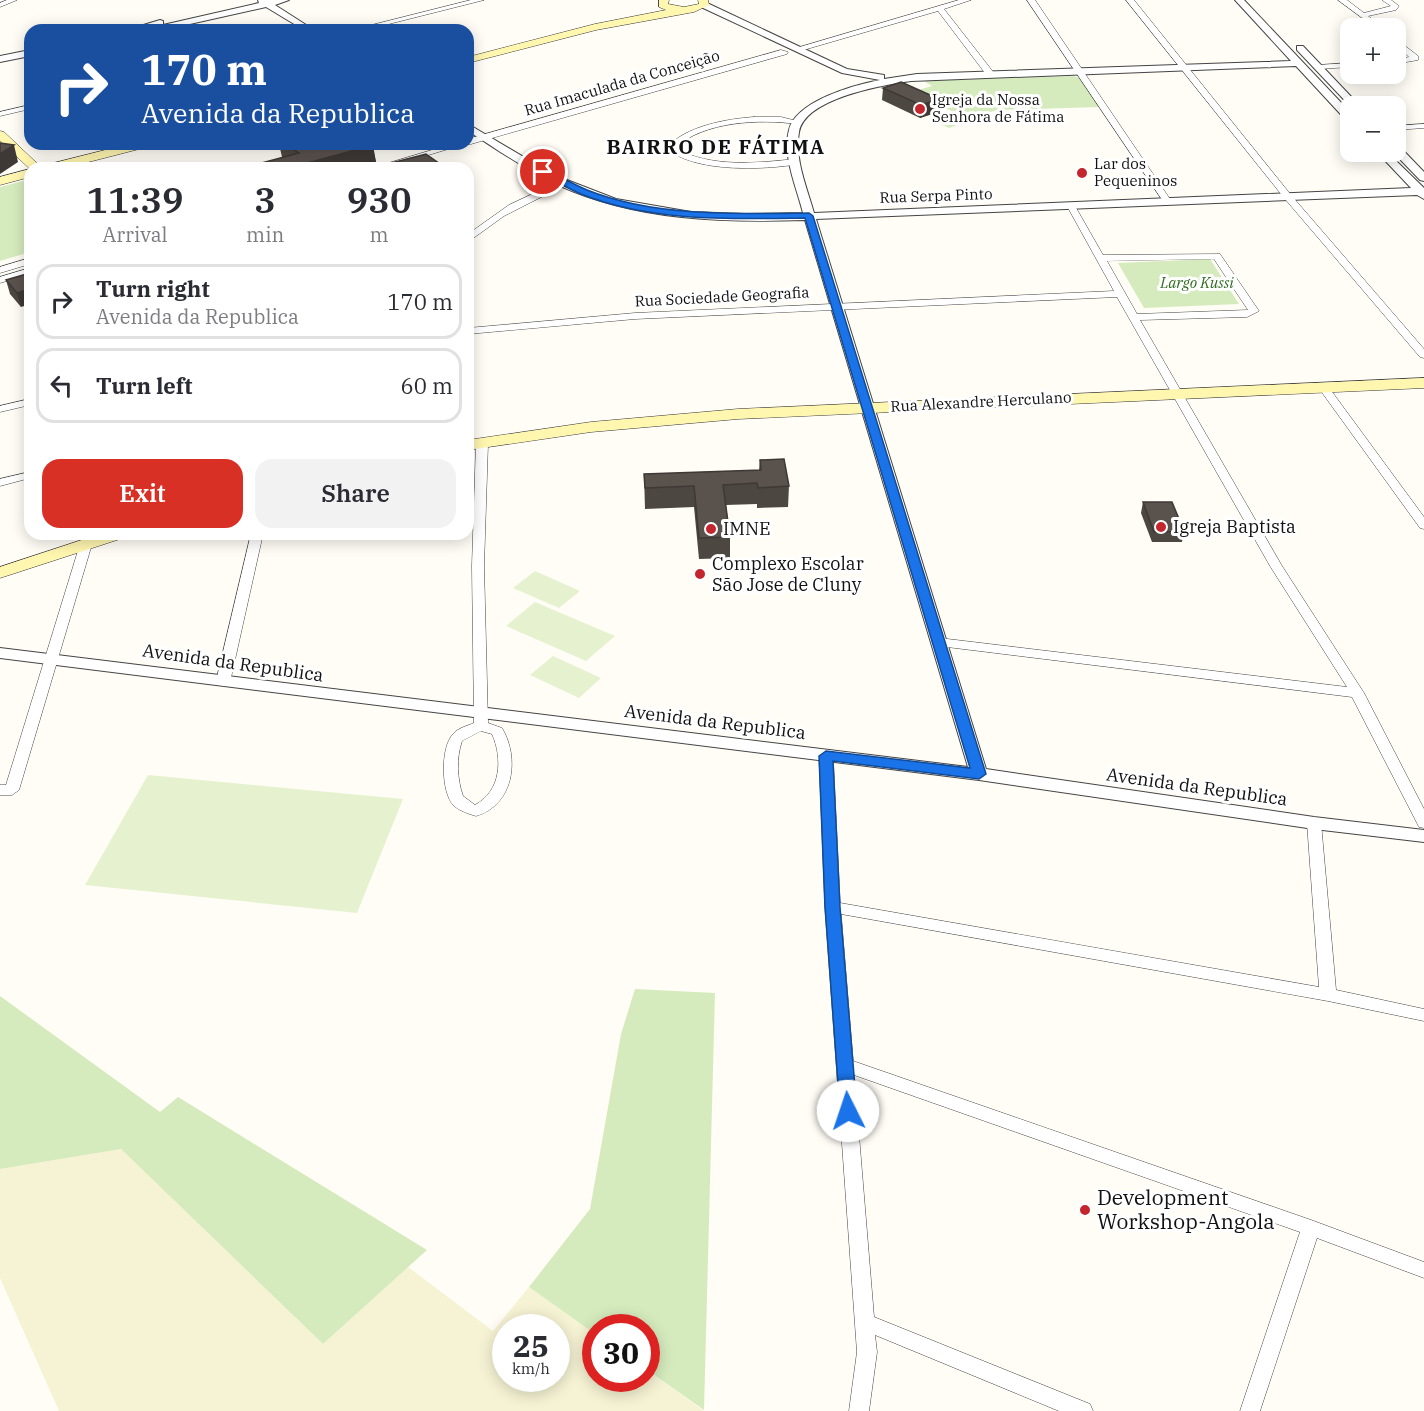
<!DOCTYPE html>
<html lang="en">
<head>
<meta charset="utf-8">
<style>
  :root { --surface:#fff; --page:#f2f2f3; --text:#2b2b33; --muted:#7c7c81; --line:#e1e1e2; --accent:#d93025 }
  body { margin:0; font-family:"IBM Plex Serif",serif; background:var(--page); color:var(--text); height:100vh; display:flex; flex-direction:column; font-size:22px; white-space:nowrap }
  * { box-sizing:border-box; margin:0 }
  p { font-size:20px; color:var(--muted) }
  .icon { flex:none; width:33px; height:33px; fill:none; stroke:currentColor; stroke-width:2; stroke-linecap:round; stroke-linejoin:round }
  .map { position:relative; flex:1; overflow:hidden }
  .drawer { position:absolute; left:24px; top:162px; width:450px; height:378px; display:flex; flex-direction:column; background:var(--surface); border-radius:18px; box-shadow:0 3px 15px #0003 }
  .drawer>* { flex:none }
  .banner { position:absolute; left:24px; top:24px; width:450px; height:126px; border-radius:18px; box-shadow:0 3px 15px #0003; background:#1a4fa0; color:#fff; overflow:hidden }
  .tools { position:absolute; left:1340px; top:18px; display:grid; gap:12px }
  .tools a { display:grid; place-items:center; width:66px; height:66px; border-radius:12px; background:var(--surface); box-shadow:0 3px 15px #0003; font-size:30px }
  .speed { position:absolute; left:492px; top:1314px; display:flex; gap:12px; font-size:30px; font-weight:700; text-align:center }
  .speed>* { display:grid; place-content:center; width:78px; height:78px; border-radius:50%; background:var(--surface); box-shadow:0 3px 15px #0003; line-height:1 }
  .speed small { font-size:15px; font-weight:400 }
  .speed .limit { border:9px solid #d22; background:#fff; color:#111 }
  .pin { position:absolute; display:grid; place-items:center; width:51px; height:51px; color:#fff; margin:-26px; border:3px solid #fff; border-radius:50%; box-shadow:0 2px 6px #0007 }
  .me { position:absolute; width:66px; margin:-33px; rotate:356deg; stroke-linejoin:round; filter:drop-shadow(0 0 4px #0008) }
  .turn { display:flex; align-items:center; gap:21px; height:126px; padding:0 18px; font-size:27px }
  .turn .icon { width:78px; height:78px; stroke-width:2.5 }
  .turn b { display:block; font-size:42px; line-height:51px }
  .eta { display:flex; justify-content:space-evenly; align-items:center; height:102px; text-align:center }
  .eta b { font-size:36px; font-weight:600; line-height:42px }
  .cta { display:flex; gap:12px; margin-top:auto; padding:12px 18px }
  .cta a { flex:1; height:69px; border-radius:18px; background:var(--accent); color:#fff; font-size:24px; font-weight:600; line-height:69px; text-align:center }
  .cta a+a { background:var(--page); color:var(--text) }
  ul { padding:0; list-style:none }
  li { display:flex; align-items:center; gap:18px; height:75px; margin:0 12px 9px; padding:0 6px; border:3px solid var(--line); border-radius:18px }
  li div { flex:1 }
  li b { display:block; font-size:22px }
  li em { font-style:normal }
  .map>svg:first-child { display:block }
  .farmland { fill:#f6f3d4; fill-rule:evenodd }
  .green { fill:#d5ebbd }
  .pitch { fill:#e6f2cf }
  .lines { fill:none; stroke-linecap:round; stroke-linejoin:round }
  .minor-casing { stroke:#444; stroke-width:1 }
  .tertiary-casing { stroke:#444; stroke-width:2 }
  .secondary-casing { stroke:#333; stroke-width:1 }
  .minor { fill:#fff; fill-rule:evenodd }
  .tertiary { fill:#fff; fill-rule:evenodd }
  .secondary { fill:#fff6b0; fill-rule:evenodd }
  .wall { fill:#4d4742 }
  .shaded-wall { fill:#3f3936 }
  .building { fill:#5a524d; stroke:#3f3936; stroke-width:1.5 }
  .route { fill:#1a73e8; stroke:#114b97; stroke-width:1.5 }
  .poi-dot { fill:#c4262e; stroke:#fff; stroke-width:2 }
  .labels { text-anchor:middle; stroke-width:6; stroke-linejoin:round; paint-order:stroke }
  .far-street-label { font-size:15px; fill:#111; stroke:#fff }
  .far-poi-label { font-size:15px; fill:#111; stroke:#fff; text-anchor:start }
  .far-park-label { font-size:15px; font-style:italic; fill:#2f6b1f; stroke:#fff }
  .poi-label { font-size:18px; fill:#111; stroke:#fff; text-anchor:start }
  .street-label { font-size:18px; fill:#111; stroke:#fff }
  .far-district-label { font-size:20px; font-weight:bold; letter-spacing:1.5px; fill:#111; stroke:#fff }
  .near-poi-label { font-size:21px; fill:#111; stroke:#fff; text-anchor:start }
</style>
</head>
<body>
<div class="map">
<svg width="1424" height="1411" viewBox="0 0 1424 1411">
  <rect width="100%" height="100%" fill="#fffdf5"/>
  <!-- farmland -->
  <path class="farmland" d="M121,1149L323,1344L408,1267L493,1331L529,1287L595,1334L596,1378H646L647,1370L704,1411H59L0,1278V1169ZM506,1328H556V1378H506Z"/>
  <!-- green -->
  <path class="green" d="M1073,76L1080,78L1100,107L996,110L949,128L936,122L952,111L908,93L932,86L924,81Z
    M30,179V252L0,261V187Z
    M1210,259L1239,304L1144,308L1118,263Z
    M635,989L715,993L704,1410L647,1370L646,1328H596L595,1334L529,1287L590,1209L621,1034Z
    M0,996L160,1112L178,1097L427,1250L323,1344L121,1149L0,1169Z"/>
  <!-- pitch -->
  <path class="pitch" d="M535,571L580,591L559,608L513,588Z
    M535,602L615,636L586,661L506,626Z
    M553,656L601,678L579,698L530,675Z
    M148,775L403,799L357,913L85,885Z"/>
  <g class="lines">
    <defs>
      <path id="minor" d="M7,0H17L0,7V3Z
        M471,0H484L365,30H352Z
        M959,0H971L944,9L994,73V77H988L938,11L800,51L793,49Z
        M1027,0H1035L1172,202L1171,204H1165Z
        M1126,0H1134L1291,195L1424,349V358L1420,357L1285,199Z
        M1338,0H1347L1364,13L1391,6L1382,0H1391L1399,6L1396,10L1368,16L1384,28H1376Z
        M1395,38L1418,56V60L1395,64V60L1409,57L1395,44Z
        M781,50L788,52L787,54L471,144H466H468V139Z
        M1350,63V67L1319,69L1315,67L1319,65Z
        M30,105V109L0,116V112Z
        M754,117H781L801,122L797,124C760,119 704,121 675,148C711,168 756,163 796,159L799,160V164C764,170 694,173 666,148C686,126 726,119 754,117Z
        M1424,124V128L1395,130V126Z
        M452,144H465L385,168H372Z
        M562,180L565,181V185L504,216L468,242V234L509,205Z
        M1071,203L1075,206L1103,255L1220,254L1259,311L1247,317L1140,320L1282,566L1364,693L1424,809V828L1419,827L1417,823L1352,697L939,646L933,642L939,638L1347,687L1270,566L1117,297L635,319L468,334V328L635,313L1114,291L1067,206ZM1214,259L1248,310L1137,314L1107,261Z
        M30,258V264L0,273V267Z
        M30,268V274L0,283V277Z
        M1323,384L1327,385L1424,517V529L1420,528L1318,387Z
        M30,399V405L0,412V406Z
        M482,440L488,443L484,566L488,723L502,728C520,758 514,805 476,816C469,814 460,811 454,806C441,793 440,748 453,734C458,728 467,726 474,723L472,566L476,443ZM481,731L492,734C503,759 501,791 475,805L463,796C457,779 456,758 462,741Z
        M30,472V478L0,486V479Z
        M251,534H263L230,682L223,686L216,682Z
        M86,540L92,544L19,790L12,795H0V785H6L80,544Z
        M826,751L833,756L840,903L1319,987L1307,823L1309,819H1319L1321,823L1336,990L1424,1009V1021L1328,1001L841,914L853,1061L1311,1220L1424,1262V1278L1317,1238L1260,1411H1240L1300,1232L854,1075L874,1317L1090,1404L1093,1411H1059L875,1335L877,1352L869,1411H849L857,1352L825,907L819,756Z"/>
      <path id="tertiary" d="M258,0H289L275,5L314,30H304L266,7L163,30H127L160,20L163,21V25L259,3Z
        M1235,0H1244L1350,112V121L1346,120L1296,66L911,81C883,85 805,98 799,132C794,158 807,188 814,213L1411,188L1377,152H1387L1424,188V199L1417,195L816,219L986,769L1314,817L1424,830V842L1314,829L979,780L0,658V648L968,767L805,220C722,223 635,220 558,185C526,170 498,150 468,131V124L554,175L616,199L691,212L744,214L803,213C797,188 782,156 789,130C796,101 854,85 880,80L842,73L701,7V3H707L847,69L884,75V79L917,74L1291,61Z
        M1297,46H1303L1360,106H1350L1297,50Z
        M30,50V56L0,62V56Z
        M1395,145L1399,146L1424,172V181L1420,180L1393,152H1395Z"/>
      <path id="secondary" d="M659,0H669L668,4L684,7L699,4L698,0H708L709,5L694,12L596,30L468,63V57L595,24L666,10L659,7Z
        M0,131L4,132L42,168L30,169L0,141Z
        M129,144H149L147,147L65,168H44L46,165Z
        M30,169V177L0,185V177Z
        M1424,378V388L738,419L591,432L468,450V440L591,422L738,409Z
        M100,534H126L123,538L0,578V567Z"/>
    </defs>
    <!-- minor casing -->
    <use href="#minor" class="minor-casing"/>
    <!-- tertiary casing -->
    <use href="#tertiary" class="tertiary-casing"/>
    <!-- secondary casing -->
    <use href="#secondary" class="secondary-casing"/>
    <!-- minor -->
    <use href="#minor" class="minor"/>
    <!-- tertiary -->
    <use href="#tertiary" class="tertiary"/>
    <!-- secondary -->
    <use href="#secondary" class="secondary"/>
  </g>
  <!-- wall -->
  <path class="wall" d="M883,88L938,112L920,118L882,100Z
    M279,144H372L376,162L282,157Z
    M30,273L21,307L10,294L6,280Z
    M760,460L789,486L788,507L757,508V504L726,505L730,537V558L699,559L694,507L645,509L644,474L759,470Z
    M1143,502L1184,531L1182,542H1152L1141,513Z"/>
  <!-- shaded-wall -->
  <path class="shaded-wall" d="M939,99L938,112L920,118L921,105Z
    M14,145L18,162L0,174V154Z
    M373,145L376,162L356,168H289Z
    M440,164V168H429V167Z
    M30,289V304L21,307L17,293Z"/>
  <!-- building -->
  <path class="building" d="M901,82L939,99L921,105L883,88Z
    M0,143L14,145L0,154Z
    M285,144H372L373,145L289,168H243L299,153Z
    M426,154L440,164L429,167L430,168H392L387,164Z
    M30,273V289L17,293L6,280Z
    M784,459L789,486L758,488L757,483L723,485L730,537L699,538L694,486L645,488L644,474L761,470L760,460Z
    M1143,502H1172L1184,531L1154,532Z"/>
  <!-- route -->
  <path class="route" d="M540,170H546C559,176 573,184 587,190C654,217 737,214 809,213L813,216L986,774L979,779L833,761L840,907L857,1111L854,1116L848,1119L842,1116L840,1111L825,907L819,756L826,751L970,768L805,218C731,219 651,222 581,194C567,188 553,180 540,173Z"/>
  <!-- markers -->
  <g class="poi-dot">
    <circle cx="920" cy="109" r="6"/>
    <circle cx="1082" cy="173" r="6"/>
    <circle cx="1161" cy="527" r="6"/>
    <circle cx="711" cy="529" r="6"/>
    <circle cx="700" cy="574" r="6"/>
    <circle cx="1085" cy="1210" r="6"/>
  </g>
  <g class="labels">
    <!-- far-street labels -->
    <g class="far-street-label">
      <text transform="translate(622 83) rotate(-16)" y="5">Rua Imaculada da Conceição</text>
      <text transform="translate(936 196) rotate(-2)" y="5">Rua Serpa Pinto</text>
      <text transform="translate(722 297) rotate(-3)" y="5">Rua Sociedade Geografia</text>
      <text transform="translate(981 402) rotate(-3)" y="5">Rua Alexandre Herculano</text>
    </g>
    <!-- far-poi labels -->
    <g class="far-poi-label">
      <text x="932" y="105">Igreja da Nossa<tspan x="932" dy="17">Senhora de Fátima</tspan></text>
      <text x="1094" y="169">Lar dos<tspan x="1094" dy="17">Pequeninos</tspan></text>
    </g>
    <!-- far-park labels -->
    <g class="far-park-label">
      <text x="1197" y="288">Largo Kussi</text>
    </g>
    <!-- poi labels -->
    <g class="poi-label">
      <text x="1173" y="533">Igreja Baptista</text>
      <text x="723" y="535">IMNE</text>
      <text x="712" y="570">Complexo Escolar<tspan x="712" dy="21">São Jose de Cluny</tspan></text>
    </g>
    <!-- street labels -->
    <g class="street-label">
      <text transform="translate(233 663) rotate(8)" y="6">Avenida da Republica</text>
      <text transform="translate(715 722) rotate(7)" y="6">Avenida da Republica</text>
      <text transform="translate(1197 787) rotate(8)" y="6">Avenida da Republica</text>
    </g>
    <!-- far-district labels -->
    <g class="far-district-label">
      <text x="716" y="154">BAIRRO DE FÁTIMA</text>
    </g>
    <!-- near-poi labels -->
    <g class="near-poi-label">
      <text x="1097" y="1205">Development<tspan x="1097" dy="24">Workshop-Angola</tspan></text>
    </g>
  </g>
</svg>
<div class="tools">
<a>+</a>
<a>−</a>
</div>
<div class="speed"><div>25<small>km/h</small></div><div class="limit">30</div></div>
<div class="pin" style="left:543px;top:172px;background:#d93025"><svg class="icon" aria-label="arrive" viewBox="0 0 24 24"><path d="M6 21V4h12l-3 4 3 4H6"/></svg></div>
<svg class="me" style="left:848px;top:1111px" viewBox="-20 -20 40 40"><circle r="19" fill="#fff"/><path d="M0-13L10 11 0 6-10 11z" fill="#1a73e8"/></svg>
<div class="banner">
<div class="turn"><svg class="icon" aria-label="right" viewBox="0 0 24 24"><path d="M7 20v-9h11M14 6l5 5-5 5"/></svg><div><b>170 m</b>Avenida da Republica</div></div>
</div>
<section class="drawer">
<div class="eta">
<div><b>11:39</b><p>Arrival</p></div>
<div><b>3</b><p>min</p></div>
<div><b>930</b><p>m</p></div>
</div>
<ul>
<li><svg class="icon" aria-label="right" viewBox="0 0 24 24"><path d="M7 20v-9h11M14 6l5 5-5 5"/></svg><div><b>Turn right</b><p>Avenida da Republica</p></div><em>170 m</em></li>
<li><svg class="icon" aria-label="left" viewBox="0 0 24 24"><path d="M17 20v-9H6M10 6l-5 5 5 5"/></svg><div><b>Turn left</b></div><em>60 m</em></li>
</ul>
<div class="cta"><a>Exit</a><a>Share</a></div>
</section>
</div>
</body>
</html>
